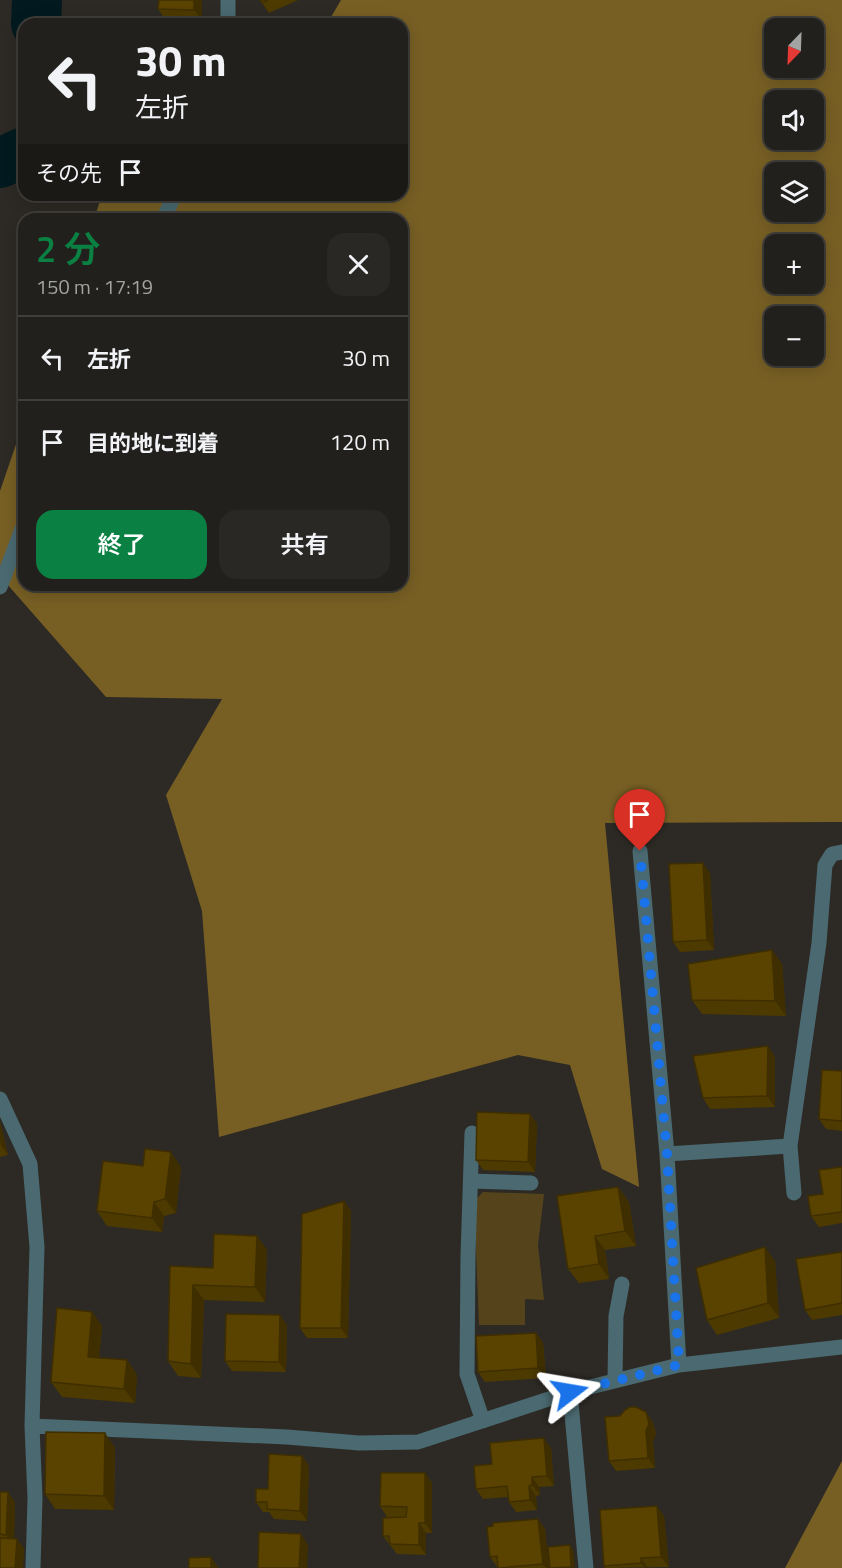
<!DOCTYPE html>
<html lang="ja">
<head>
<meta charset="utf-8">
<style>
  :root { --surface:#22201c; --page:#2a2825; --text:#f1f3f6; --muted:#a2a3a3; --line:#3f3e3b; --accent:#0b8043 }
  body { margin:0; font-family:"Titillium Web","Noto Sans JP",sans-serif; background:var(--page); color:var(--text); height:100vh; display:flex; flex-direction:column; font-size:22px; white-space:nowrap }
  * { box-sizing:border-box; margin:0 }
  p { font-size:20px; color:var(--muted) }
  .icon { flex:none; width:33px; height:33px; fill:none; stroke:currentColor; stroke-width:2; stroke-linecap:round; stroke-linejoin:round }
  .map { position:relative; flex:1; overflow:hidden }
  .side { position:absolute; left:18px; top:213px; width:390px; height:378px; display:flex; flex-direction:column; background:var(--surface); border-radius:18px; box-shadow:0 3px 15px #0003,0 0 0 2px var(--line) }
  .side>* { flex:none }
  .top-card { position:absolute; left:18px; top:18px; width:390px; height:183px; border-radius:18px; box-shadow:0 3px 15px #0003,0 0 0 2px var(--line); background:#22201c; color:var(--text); overflow:hidden }
  .needle { width:39px; rotate:203deg }
  .controls { position:absolute; left:764px; top:18px; display:grid; gap:12px }
  .controls a { display:grid; place-items:center; width:60px; height:60px; border-radius:12px; background:var(--surface); box-shadow:0 3px 15px #0003,0 0 0 2px var(--line); font-size:30px }
  .pin { position:absolute; display:grid; place-items:center; width:51px; height:51px; color:#fff; margin:-62px -26px; border-radius:50% 50% 50% 0; rotate:-45deg; box-shadow:0 0 6px #0007 }
  .pin .icon { rotate:45deg }
  .me { position:absolute; width:66px; margin:-33px; rotate:76deg; stroke-linejoin:round; filter:drop-shadow(0 0 4px #0008) }
  .turn { display:flex; align-items:center; gap:21px; height:126px; padding:0 18px; font-size:27px }
  .turn .icon { width:78px; height:78px; stroke-width:2.5 }
  .turn b { display:block; font-size:42px; line-height:51px }
  .then { display:flex; align-items:center; height:57px; padding:0 18px; background:#0003; gap:12px; font-size:22px }
  .round { display:grid; place-items:center; flex:none; width:63px; height:63px; border-radius:18px; background:var(--page) }
  .summary { display:flex; align-items:center; justify-content:space-between; height:102px; padding:0 18px }
  h1 { font-size:36px; font-weight:600; line-height:45px; color:var(--accent) }
  .primary-button { display:flex; gap:12px; margin-top:auto; padding:12px 18px }
  .primary-button a { flex:1; height:69px; border-radius:18px; background:var(--accent); color:#fff; font-size:24px; font-weight:600; line-height:69px; text-align:center }
  .primary-button a+a { background:var(--page); color:var(--text) }
  ul { padding:0; list-style:none }
  li { display:flex; align-items:center; gap:18px; height:84px; padding:0 18px; border-top:2px solid var(--line) }
  li div { flex:1 }
  li b { display:block; font-size:22px }
  li em { font-style:normal }
  .map>svg:first-child { display:block }
  .green { fill:#55441b }
  .forest { fill:#775f24; fill-rule:evenodd }
  .lines { fill:none; stroke-linecap:round; stroke-linejoin:round }
  .river { stroke:#021a1f; stroke-width:50 }
  .minor { stroke:#4a6970; stroke-width:15 }
  .wall { fill:#4d3a00 }
  .shaded-wall { fill:#3f2f00 }
  .building { fill:#5a4300; stroke:#3f2f00; stroke-width:1.5 }
  .route { stroke:#1a73e8; stroke-width:10; stroke-dasharray:0 18 }
</style>
</head>
<body>
<div class="map">
<svg width="842" height="1568" viewBox="0 0 842 1568">
  <rect width="100%" height="100%" fill="#2d2a25"/>
  <!-- green -->
  <path class="green" d="M483,1192L544,1194L538,1245L544,1300L525,1299V1325H479L474,1201Z"/>
  <!-- forest -->
  <path class="forest" d="M341,0H842V822L605,823L639,1187L602,1169L570,1065L518,1055L219,1137L202,911L166,795L222,699L106,697L0,576V491L24,421V585H402V219H94L102,195H402V24H327ZM774,28H813V68H774ZM774,100H813V140H774ZM774,172H813V212H774ZM774,244H813V284H774ZM774,316H813V356H774Z
    M842,1461V1568H785Z"/>
  <g class="lines">
    <!-- river -->
    <path class="river" d="M36,24L37,0
      M0,163L24,152"/>
    <!-- minor -->
    <path class="minor" d="M228,24V0
      M163,219L175,195
      M0,587L24,524
      M640,851L667,1154L679,1365
      M0,1099L30,1164L37,1247L32,1426L35,1498L33,1568
      M472,1133L468,1255L467,1374L483,1421
      M667,1154L790,1146
      M471,1181L531,1183
      M794,1193L790,1146L819,943L825,865L832,854L842,852
      M615,1380L616,1316L622,1284
      M570,1392L586,1568
      M32,1426L287,1437L359,1443L418,1442L570,1392L679,1365L842,1347"/>
  </g>
  <!-- wall -->
  <path class="wall" d="M159,0H202V20L165,19L158,9Z
    M260,0H298L269,13Z
    M710,873L714,950L680,952L673,942Z
    M772,950L782,964L786,1016L702,1014L692,1000Z
    M775,1057V1107L710,1109L703,1098Z
    M842,1071V1131L826,1129L819,1119Z
    M530,1114L537,1124L535,1172L483,1170L476,1160Z
    M0,1122L8,1155L0,1157Z
    M143,1166L181,1167L176,1213L164,1216L162,1232L107,1226L97,1211Z
    M842,1167V1223L819,1227L811,1216L823,1194Z
    M618,1187L629,1202L636,1246L605,1250L609,1279L579,1283L568,1269Z
    M344,1201L351,1211L348,1338H307L300,1328Z
    M257,1236L267,1250L265,1302L204,1300L201,1378L178,1376L168,1361L170,1266L213,1268Z
    M842,1252V1315L812,1320L805,1310Z
    M775,1261L779,1318L717,1335L707,1320Z
    M92,1312L102,1326L99,1358L127,1360L137,1375L135,1403L62,1397L51,1382Z
    M287,1325L286,1372L232,1371L225,1361Z
    M536,1333L543,1343L546,1378L485,1382L478,1372Z
    M646,1412L653,1423L656,1434L653,1441L655,1468L616,1471L609,1461L620,1416Z
    M105,1433L115,1448L114,1510L55,1509L45,1494Z
    M551,1448L554,1486L539,1487L540,1495L536,1496L537,1510L516,1512L509,1502L508,1497L483,1499L476,1489L492,1464Z
    M302,1456L309,1466L307,1521L274,1519L269,1512H263L256,1502Z
    M425,1473L432,1483V1533H426V1555L397,1554L383,1536L404,1517H387L380,1506Z
    M0,1492L15,1502L14,1539H17L24,1549L0,1568Z
    M664,1516L669,1567L605,1568L604,1566Z
    M538,1519L545,1529L549,1568H498L490,1557Z"/>
  <!-- shaded-wall -->
  <path class="shaded-wall" d="M194,0H202V20L194,10Z
    M703,863L710,873L714,950L707,940Z
    M772,950L782,964L786,1016L775,1001Z
    M768,1046L775,1057V1107L767,1096Z
    M530,1114L537,1124L535,1172L528,1162Z
    M0,1122L8,1155L1,1145L0,1140Z
    M171,1152L181,1167L176,1213L165,1199Z
    M618,1187L629,1202L636,1246L625,1231Z
    M344,1201L351,1211L348,1338L341,1328Z
    M154,1202L164,1216L162,1232L152,1218Z
    M257,1236L267,1250L265,1302L255,1287Z
    M595,1236L605,1250L609,1279L599,1264Z
    M765,1247L775,1261L779,1318L768,1303Z
    M193,1285L204,1300L201,1378L191,1364Z
    M92,1312L102,1326L98,1371L88,1357Z
    M280,1315L287,1325L286,1372L279,1362Z
    M536,1333L543,1343L546,1378L538,1368Z
    M127,1360L137,1375L135,1403L124,1389Z
    M646,1412L653,1423L656,1434L653,1441L655,1468L648,1458L646,1431Z
    M105,1433L115,1448L114,1510L104,1496Z
    M544,1438L551,1448L554,1486L547,1476Z
    M302,1456L309,1466L307,1521L300,1511Z
    M425,1473L432,1483V1533L425,1523Z
    M532,1477L539,1487L540,1495L532,1485Z
    M529,1486L536,1496L537,1510L530,1500Z
    M8,1492L15,1502L14,1545L6,1535Z
    M657,1506L664,1516L669,1567L661,1557Z
    M538,1519L545,1529L549,1568H546L543,1564Z
    M419,1523L426,1533V1555L419,1545Z
    M301,1534L308,1545L307,1568H299Z
    M17,1539L24,1549L23,1568H15Z
    M570,1545L573,1550L575,1568L571,1567Z
    M211,1557L218,1567V1568H211Z
    M641,1558L648,1568H645L641,1563Z"/>
  <!-- building -->
  <path class="building" d="M159,0H194V10L158,9Z
    M260,0H268L262,3Z
    M703,863L707,940L673,942L669,864Z
    M772,950L775,1001L692,1000L688,964Z
    M768,1046L767,1096L703,1098L693,1056Z
    M822,1070L842,1071V1121L819,1119Z
    M477,1112L530,1114L528,1162L476,1160Z
    M145,1149L171,1152L165,1199L154,1202L152,1218L97,1211L103,1161L143,1166Z
    M842,1167V1212L811,1216L808,1196L823,1194L819,1170Z
    M618,1187L625,1231L595,1236L599,1264L568,1269L557,1196Z
    M344,1201L341,1328H300L302,1214Z
    M214,1234L257,1236L255,1287L193,1285L191,1364L168,1361L170,1266L213,1268Z
    M765,1247L768,1303L707,1320L696,1268Z
    M842,1252V1303L805,1310L796,1259Z
    M57,1308L92,1312L88,1357L127,1360L124,1389L51,1382Z
    M226,1314L280,1315L279,1362L225,1361Z
    M536,1333L538,1368L478,1372L476,1336Z
    M630,1407H636L646,1412L649,1424L646,1431L648,1458L609,1461L605,1417L620,1416L625,1410Z
    M46,1432L105,1433L104,1496L45,1494Z
    M544,1438L547,1476L532,1477V1485L529,1486L530,1500L509,1502L507,1486L476,1489L474,1466L492,1464L490,1443Z
    M269,1454L302,1456L300,1511L267,1509V1502H256V1489H268Z
    M381,1473H425V1523H419V1545L390,1544L389,1536H383V1518L406,1517L407,1507L380,1506Z
    M0,1492H8L6,1535L0,1534Z
    M657,1506L661,1557L641,1558V1563L604,1566L600,1510Z
    M538,1519L543,1564L498,1568L497,1556L490,1557L487,1527L493,1526V1523Z
    M259,1532L301,1534L299,1568H258Z
    M0,1538L17,1539L15,1568H0Z
    M570,1545L571,1567L550,1568L548,1547Z
    M211,1557V1568H189V1558Z"/>
  <g class="lines">
    <!-- route -->
    <path class="route" d="M570,1392L679,1365L667,1154L640,851"/>
  </g>
</svg>
<div class="controls">
<a><svg class="needle" viewBox="-14 -14 28 28"><path d="M0-13l5 13h-10z" fill="#e53935"/><path d="M0 13l5-13h-10z" fill="#a2a3a3"/></svg></a>
<a><svg class="icon" aria-label="sound" viewBox="0 0 24 24"><path d="M4 9h4l5-4v14l-5-4H4zM17 9q2 3 0 6"/></svg></a>
<a><svg class="icon" aria-label="layers" viewBox="0 0 24 24"><path d="M12 4l9 5-9 5-9-5zM3 14l9 5 9-5"/></svg></a>
<a>+</a>
<a>−</a>
</div>
<div class="pin" style="left:640px;top:851px;background:#d93025"><svg class="icon" aria-label="arrive" viewBox="0 0 24 24"><path d="M6 21V4h12l-3 4 3 4H6"/></svg></div>
<svg class="me" style="left:570px;top:1392px" viewBox="-20 -20 40 40"><path d="M0-17L14 15 0 8-14 15z" fill="#1a73e8" stroke="#fff" stroke-width="4"/></svg>
<div class="top-card">
<div class="turn"><svg class="icon" aria-label="left" viewBox="0 0 24 24"><path d="M17 20v-9H6M10 6l-5 5 5 5"/></svg><div><b>30 m</b>左折</div></div>
<div class="then">その先<svg class="icon" aria-label="arrive" viewBox="0 0 24 24"><path d="M6 21V4h12l-3 4 3 4H6"/></svg></div>
</div>
<section class="side">
<div class="summary"><div><h1>2 分</h1><p>150 m · 17:19</p></div><a class="round"><svg class="icon" aria-label="close" viewBox="0 0 24 24"><path d="M6 6l12 12M18 6L6 18"/></svg></a></div>
<ul>
<li><svg class="icon" aria-label="left" viewBox="0 0 24 24"><path d="M17 20v-9H6M10 6l-5 5 5 5"/></svg><div><b>左折</b></div><em>30 m</em></li>
<li><svg class="icon" aria-label="arrive" viewBox="0 0 24 24"><path d="M6 21V4h12l-3 4 3 4H6"/></svg><div><b>目的地に到着</b></div><em>120 m</em></li>
</ul>
<div class="primary-button"><a>終了</a><a>共有</a></div>
</section>
</div>
</body>
</html>
